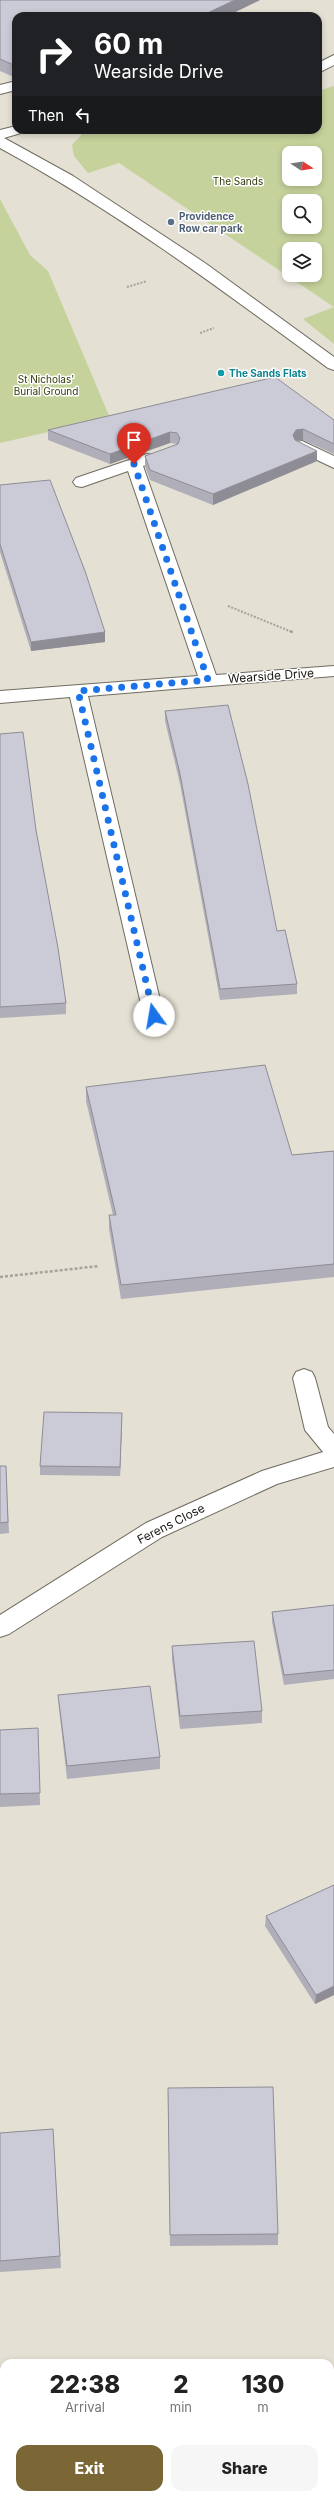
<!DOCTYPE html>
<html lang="en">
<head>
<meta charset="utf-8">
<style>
  :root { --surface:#fff; --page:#f6f6f6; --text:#222; --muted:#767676; --accent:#7a6735 }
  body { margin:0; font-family:Inter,sans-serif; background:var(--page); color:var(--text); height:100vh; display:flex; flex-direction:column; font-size:15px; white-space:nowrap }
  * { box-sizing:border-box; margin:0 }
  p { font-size:13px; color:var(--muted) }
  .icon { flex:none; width:22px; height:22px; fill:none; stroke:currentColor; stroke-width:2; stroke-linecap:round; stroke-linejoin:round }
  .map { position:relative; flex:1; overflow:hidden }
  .side { position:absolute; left:0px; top:2359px; width:334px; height:140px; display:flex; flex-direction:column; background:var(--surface); border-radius:12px 12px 0 0; box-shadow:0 2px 6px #0003 }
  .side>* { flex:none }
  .hud { position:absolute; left:12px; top:12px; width:310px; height:122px; border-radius:12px; box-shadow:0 2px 6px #0003; background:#202124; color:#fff; overflow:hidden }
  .needle { width:26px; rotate:102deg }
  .tools { position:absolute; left:282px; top:146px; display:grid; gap:8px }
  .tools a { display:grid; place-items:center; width:40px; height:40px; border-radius:8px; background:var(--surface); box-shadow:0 2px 6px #0003; font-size:20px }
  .pin { position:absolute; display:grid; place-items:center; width:34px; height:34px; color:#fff; margin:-41px -17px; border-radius:50% 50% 50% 0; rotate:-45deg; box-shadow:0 0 4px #0007 }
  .pin .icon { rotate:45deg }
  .me { position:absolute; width:44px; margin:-22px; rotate:347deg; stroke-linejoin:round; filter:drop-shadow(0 0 3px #0008) }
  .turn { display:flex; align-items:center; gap:14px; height:84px; padding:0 16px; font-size:18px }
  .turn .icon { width:52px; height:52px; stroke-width:2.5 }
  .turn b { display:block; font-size:28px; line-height:34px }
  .then { display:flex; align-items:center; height:38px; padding:0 16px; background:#0003; gap:8px; font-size:15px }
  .eta { display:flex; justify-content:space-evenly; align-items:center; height:68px; text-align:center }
  .eta b { font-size:24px; font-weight:800; line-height:28px }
  .primary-button { display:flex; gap:8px; margin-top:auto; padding:8px 16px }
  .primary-button a { flex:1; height:46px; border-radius:12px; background:var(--accent); color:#fff; font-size:16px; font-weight:800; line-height:46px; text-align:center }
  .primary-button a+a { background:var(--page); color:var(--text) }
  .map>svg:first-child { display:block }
  .green { fill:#c5d29b; fill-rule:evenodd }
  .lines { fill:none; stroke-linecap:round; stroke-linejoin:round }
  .minor-casing { stroke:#6f6b60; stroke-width:2 }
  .path-far1 { stroke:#a6a399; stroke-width:2; stroke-dasharray:2 1.5; stroke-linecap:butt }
  .path { stroke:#a6a399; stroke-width:2.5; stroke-dasharray:3 2; stroke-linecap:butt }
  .minor { fill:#fff; fill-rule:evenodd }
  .wall { fill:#afaeb9 }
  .shaded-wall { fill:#8e8d96 }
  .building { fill:#cbcad7; stroke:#8e8d96 }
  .route { stroke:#1a73e8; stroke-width:7; stroke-dasharray:0 12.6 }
  .service-dot { fill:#5c6f8a; stroke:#fff; stroke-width:1.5 }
  .culture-dot { fill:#0f9aa8; stroke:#fff; stroke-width:1.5 }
  .labels { text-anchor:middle; stroke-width:3; stroke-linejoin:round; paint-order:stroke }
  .far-park-label { font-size:10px; fill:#303806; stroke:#fff }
  .far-service-label { font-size:10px; font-weight:bold; fill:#4e5e75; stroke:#fff; text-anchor:start }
  .far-culture-label { font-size:10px; font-weight:bold; fill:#0d838f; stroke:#fff; text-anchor:start }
  .street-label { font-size:12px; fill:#1a1914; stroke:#fff }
</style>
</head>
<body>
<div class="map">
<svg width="334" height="2499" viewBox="0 0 334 2499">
  <rect width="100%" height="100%" fill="#e4e0d3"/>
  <!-- green -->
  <path class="green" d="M334,86V307L119,163L88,173L74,156L72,145L83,133L90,130H318V91ZM289,153H315V179H289ZM289,201H315V227H289ZM289,249H315V275H289Z
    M0,199L30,255L48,271L110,418L0,443Z
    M334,307V344L303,319Z"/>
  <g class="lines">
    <defs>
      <path id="minor" d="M334,55V65L318,73V63Z
        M16,81V90L0,94V85Z
        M16,126V130H23L21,133L4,138L73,176L205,263L334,357V370L328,368C222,290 116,211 0,148V130Z
        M302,441L334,456V468L296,450L294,446L296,442Z
        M147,454L153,455L155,459L153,463L143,466L216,675L334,666V676L88,696L164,1017L161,1022L154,1024L147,1022L144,1017L70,697L0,703V691L198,676L128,471L82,487L76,486L73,482L76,478Z
        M304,1369L312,1372L315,1378L328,1427L334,1434V1467L277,1484L162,1537L9,1634L0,1637V1615L146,1523L262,1471L323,1452L305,1430L293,1378L296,1372Z
        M4,2381V2409L0,2410V2382Z
        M330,2475H334V2499H319L317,2495H330Z"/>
    </defs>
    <!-- minor casing -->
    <use href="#minor" class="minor-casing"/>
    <!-- path-far1 -->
    <path class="path-far1" d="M127,287L147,281
      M200,333L214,328
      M228,606L292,632"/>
    <!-- path -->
    <path class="path" d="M290,631L294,633
      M0,1277L99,1266"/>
    <!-- minor -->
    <use href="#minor" class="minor"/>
  </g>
  <!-- wall -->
  <path class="wall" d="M0,0H260L227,16H16V78L0,71Z
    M334,420V454L303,440L296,441L317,461L213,505L150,480L145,466V456L178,444H177L170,443L110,464L48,440V430Z
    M0,485L105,642L31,651L0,552Z
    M165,711L277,931L297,984V994L220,1000L180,784L165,721Z
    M0,734L36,830L66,1003V1014L0,1018Z
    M86,1087L292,1155L334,1151V1277L121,1299L109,1229V1215H113L86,1101Z
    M122,1413L120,1476L40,1475V1466Z
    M0,1466H6L9,1533L0,1534Z
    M334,1605V1679L284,1685L272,1622V1612Z
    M172,1646L262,1711V1723L180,1729L172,1659Z
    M58,1695L160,1757V1769L67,1779L59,1708Z
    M38,1728L40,1805L0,1807V1730Z
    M334,1885V1995L315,2004L265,1926L266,1916Z
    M168,2088L278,2234V2245L170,2246Z
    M53,2129L61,2268L0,2272V2133Z"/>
  <!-- shaded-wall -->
  <path class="shaded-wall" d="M235,0H260L227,16H201Z
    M303,429V440L296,441L293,445V435L296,430Z
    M170,432V443L110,464V454Z
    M317,451V461L213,505V494Z
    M105,632V642L31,651V642Z
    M122,1413V1423L120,1476V1467Z
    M334,1986V1995L315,2004L316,1995Z"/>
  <!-- building -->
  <path class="building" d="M0,0H235L201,16H16V66L0,59Z
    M275,377L334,420V444L303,429L296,430L293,435L295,440L317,451L213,494L150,470L145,456L178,444L180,438L177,433L170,432L110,454L48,430Z
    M50,480L85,571L105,632L31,642L0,544V485Z
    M228,705L248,784L277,931L285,930L297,984L220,989L180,774L165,711Z
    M23,732L36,830L58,948L66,1003L0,1007V734Z
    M265,1065L292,1155L334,1151V1264L121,1285L109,1215H116L86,1087Z
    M44,1412L122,1413L120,1467L40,1466Z
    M0,1466H6L8,1522L0,1523Z
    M334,1605V1670L284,1675L272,1612Z
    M254,1641L262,1711L180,1716L172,1646Z
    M150,1686L160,1757L67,1766L58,1695Z
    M38,1728L40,1793L0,1794V1730Z
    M334,1885V1986L316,1995L266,1916Z
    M273,2087L278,2234L170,2235L168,2088Z
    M53,2129L60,2256L0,2261V2133Z"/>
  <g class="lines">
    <!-- route -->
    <path class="route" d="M134,464L208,680L78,691L154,1016"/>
  </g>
  <!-- markers -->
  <circle class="service-dot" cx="171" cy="222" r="4"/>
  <circle class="culture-dot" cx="221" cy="373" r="4"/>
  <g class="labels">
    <!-- far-park labels -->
    <g class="far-park-label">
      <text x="238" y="185">The Sands</text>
      <text x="46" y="383">St Nicholas'<tspan x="46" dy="12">Burial Ground</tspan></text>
    </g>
    <!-- far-service labels -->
    <g class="far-service-label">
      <text x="179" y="220">Providence<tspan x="179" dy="12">Row car park</tspan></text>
    </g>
    <!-- far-culture labels -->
    <g class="far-culture-label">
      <text x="229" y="377">The Sands Flats</text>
    </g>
    <!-- street labels -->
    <g class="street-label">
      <text transform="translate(271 676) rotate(-4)" y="4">Wearside Drive</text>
      <text transform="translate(171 1524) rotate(-27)" y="4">Ferens Close</text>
    </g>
  </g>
</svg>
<div class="tools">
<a><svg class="needle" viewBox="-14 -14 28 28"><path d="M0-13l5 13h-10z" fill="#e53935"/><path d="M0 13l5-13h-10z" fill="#767676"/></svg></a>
<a><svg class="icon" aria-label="search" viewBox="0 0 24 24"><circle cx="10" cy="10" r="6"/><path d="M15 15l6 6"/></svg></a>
<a><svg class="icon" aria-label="layers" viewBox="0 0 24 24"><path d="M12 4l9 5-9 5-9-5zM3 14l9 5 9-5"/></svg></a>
</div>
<div class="pin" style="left:134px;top:464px;background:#d93025"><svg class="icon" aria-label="arrive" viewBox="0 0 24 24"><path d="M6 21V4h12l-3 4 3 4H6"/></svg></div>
<svg class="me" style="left:154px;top:1016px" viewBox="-20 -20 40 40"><circle r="19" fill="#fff"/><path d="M0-13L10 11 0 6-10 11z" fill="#1a73e8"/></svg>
<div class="hud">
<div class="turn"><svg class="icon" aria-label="right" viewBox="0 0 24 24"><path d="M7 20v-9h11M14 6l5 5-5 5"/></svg><div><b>60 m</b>Wearside Drive</div></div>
<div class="then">Then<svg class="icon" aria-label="left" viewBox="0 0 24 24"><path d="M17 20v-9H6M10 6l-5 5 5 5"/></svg></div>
</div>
<section class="side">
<div class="eta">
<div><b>22:38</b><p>Arrival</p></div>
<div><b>2</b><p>min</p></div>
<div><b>130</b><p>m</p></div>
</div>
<div class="primary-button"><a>Exit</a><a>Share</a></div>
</section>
</div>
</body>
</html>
